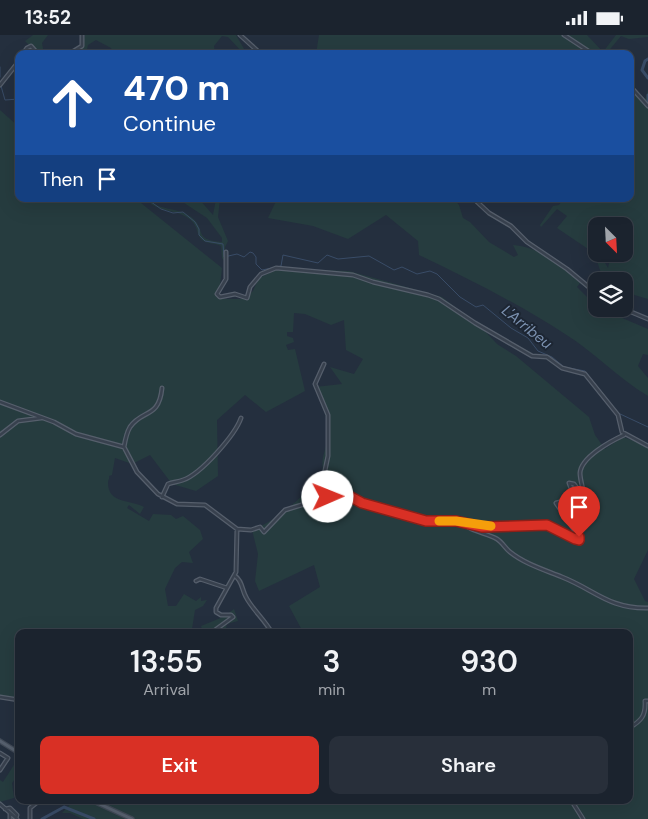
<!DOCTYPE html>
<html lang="en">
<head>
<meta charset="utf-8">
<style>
  :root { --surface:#1b232e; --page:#282f3a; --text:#f1f3f6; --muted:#a0a4aa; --line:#39404a; --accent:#d93025 }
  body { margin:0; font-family:"DM Sans",sans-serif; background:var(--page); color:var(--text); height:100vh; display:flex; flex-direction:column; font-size:19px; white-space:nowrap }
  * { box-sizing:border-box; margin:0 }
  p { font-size:16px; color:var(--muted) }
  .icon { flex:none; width:28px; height:28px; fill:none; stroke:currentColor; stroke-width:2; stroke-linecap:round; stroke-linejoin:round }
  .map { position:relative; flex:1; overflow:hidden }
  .side { position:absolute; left:15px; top:594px; width:618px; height:175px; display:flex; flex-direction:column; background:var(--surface); border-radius:10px; box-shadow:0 5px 20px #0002,0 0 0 1px var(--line) }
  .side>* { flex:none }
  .banner { position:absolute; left:15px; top:15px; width:619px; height:152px; border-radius:10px; box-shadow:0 5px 20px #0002,0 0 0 1px var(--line); background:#1a4fa0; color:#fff; overflow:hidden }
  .needle { width:32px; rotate:156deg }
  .tools { position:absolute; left:588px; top:182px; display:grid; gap:10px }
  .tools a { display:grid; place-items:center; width:45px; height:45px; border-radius:10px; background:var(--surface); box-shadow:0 5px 20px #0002,0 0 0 1px var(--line); font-size:25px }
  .pin { position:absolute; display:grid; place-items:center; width:42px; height:42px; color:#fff; margin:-51px -21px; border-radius:50% 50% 50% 0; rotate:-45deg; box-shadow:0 0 5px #0007 }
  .pin .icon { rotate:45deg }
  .me { position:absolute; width:55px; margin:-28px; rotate:89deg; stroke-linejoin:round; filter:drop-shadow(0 0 4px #0008) }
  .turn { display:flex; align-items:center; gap:18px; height:105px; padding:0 25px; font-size:22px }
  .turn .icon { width:65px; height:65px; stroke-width:2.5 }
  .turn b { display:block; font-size:35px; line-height:42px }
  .then { display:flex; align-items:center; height:48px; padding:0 25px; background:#0003; gap:10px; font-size:19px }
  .eta { display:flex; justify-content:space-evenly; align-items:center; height:85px; text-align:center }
  .eta b { font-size:30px; font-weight:600; line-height:35px }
  .button { display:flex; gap:10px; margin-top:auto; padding:10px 25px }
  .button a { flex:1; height:58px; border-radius:10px; background:var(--accent); color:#fff; font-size:20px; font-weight:600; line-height:58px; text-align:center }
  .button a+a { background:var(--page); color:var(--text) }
  .status { display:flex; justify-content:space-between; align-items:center; height:35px; padding:0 25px; background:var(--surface); direction:ltr }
  .status svg { height:14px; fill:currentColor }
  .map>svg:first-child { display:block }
  .green { fill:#263c3f }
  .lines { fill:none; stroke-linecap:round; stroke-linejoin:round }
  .stream { stroke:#394c67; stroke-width:1 }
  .river { stroke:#394c67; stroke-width:3 }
  .minor-casing { stroke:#565f6c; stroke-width:5 }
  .major-casing { stroke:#414a57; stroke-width:5.5 }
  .minor { stroke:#38414e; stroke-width:2.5 }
  .major { stroke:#56606e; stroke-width:3 }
  .route-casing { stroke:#8d1f18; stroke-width:12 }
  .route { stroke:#d93025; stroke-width:9 }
  .slow { stroke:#f59e0b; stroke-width:9 }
  .labels { text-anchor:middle; stroke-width:4; stroke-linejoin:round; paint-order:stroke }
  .water-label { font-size:15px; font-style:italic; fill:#7c92b1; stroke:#1d2633 }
</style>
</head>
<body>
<div class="status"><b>13:52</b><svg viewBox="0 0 49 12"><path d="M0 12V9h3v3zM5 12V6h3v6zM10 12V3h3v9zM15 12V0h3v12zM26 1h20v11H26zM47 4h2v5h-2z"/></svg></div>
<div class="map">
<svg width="648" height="784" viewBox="0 0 648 784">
  <rect width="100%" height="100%" fill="#242f3e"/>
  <!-- green -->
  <path class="green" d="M33,0H48L42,8L44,19H32L28,16L29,10L25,6Z
    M85,0H236L247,19H244L228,2L222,1L214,11L215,19H114L111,13L96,5L88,10L86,19L81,14Z
    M319,0H587L603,17L616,0H648V2L629,4L621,1L606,19H316Z
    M630,48L645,64L648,55V264L624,257V246H599L602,241L596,223L598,222L601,227L604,226L608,233L611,219H624V191H596L594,218L557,193L567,181L557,174L541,192L540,190L553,171L559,170L563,164H630Z
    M0,75L19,92V164H136L222,233L219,259L223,264H243L253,256L259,243L276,235L285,234L349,236L442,262L482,293L497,309L516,321L589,382L595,400L605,414L623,402L648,411V515L634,544L645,566L648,567V784H83L70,778H62L74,765H629V598L303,597L289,571L320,552L314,530L259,556L255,546L258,519L252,495C280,484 306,460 323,436C321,421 325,419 327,405C331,387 321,368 315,352L342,349L330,332L354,339L363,324L346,315L344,285L331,290L305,279L294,278L293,297H287V301L293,303L294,307L286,310L288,315L295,314L305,356L266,377L245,360L217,385L218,441L196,456L172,449L150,420L132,429L115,423L112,440L109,441C110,443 108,445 108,448C108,469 132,465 144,472L140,479L129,470L127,473L149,486L153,479L171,480L176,484L183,481L200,495L203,504L189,517L193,528L182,527L175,533L165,554L168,571H176L184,559L196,566L201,562V566L207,565L203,571L195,575L192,594L179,596V598H19V663L0,660Z
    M178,164H199L213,180L216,164H220L218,182L228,206L225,212V227L222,223L221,211C215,208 207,209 202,205C196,200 199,190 188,183C177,175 162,177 151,169V167C162,175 177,173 188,180C209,192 190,205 222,207V203L207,183Z
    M277,164H454L459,170L463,183L470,187L489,207L514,222L518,220L513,210C541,212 567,234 589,250L586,253L580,248L577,252L596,271V274H601L648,294V320L643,319L638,331L648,343V361C618,343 594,317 565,299C519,269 469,244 419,220L418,206L386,180L348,204L313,191L268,183Z
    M234,574L238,586L227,589L225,597H203L201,591L223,582Z
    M19,722V739L12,748L14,763L0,767V745L3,747Z"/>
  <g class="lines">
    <!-- stream -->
    <path class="stream" d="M0,32V42
      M1,51L5,65L19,64
      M147,164L161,174L173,178L183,177L195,187L199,194V200L205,206L223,209L224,222L237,219L244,222L250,217L253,218L256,222V229L262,235L281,231L283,220L318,228L327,220L338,224L369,221L394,235L402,232L417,239L430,236L437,239L460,262L476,272L483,270L511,293L528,303L538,316L552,322L564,332L585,336L618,378L648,392"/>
    <!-- river -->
    <path class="river" d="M648,24L645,26L642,35L648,43
      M648,60V66
      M42,784L64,772L94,784"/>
    <defs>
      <path id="minor" d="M240,0L261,19
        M564,0L593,19
        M23,19L27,13L31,11L38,19
        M69,19L82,11V0
        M0,50L19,26
        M630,51L648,71
        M474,164L489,178L511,191L527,207L567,234L596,258
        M226,217V244L217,259L220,262L235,259L247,263L250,252L261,239L276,233L353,240L373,247L428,260L439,264L475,288L532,321L547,322L562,333L585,339L618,380L622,397L648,411
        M624,274L648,284
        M324,329L315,349L328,380V421L323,445L328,462
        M0,367L54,387L76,399L124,412L137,437L158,459L177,469L205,470L237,494L236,537L216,573V577L221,580H231L233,582L211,598
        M0,400L18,386L41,383
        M124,412C125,406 127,397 130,392C142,374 159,384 162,353
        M162,462L168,449C173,447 178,447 183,445C201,439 235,400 241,383
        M463,487C468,496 487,498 497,504C502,507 505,513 510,517C525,529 545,535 562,542C595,555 609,574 648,573
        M237,494L251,495L260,492L264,497L285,475L328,462H351L362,468L426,486H456L482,492L536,488L547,490L579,505V502L556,468L560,467L582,487H588L590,483L576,466L569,448L574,449L584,462C584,455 580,446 580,438C581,422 611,406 624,400
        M235,541C242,545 242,555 246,562C252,574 265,585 272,598
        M196,546L200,544L227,553
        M0,662L19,665
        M629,693C641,686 646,681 645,666H648
        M0,718L8,723L0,735
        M571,765L583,784
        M0,769L17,784
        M5,774L10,773L17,780L16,783
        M10,784V778
        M30,784V773L40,765"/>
      <path id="major" d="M0,706L19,718
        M91,765L132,784"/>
    </defs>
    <!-- minor casing -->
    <use href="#minor" class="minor-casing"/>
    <!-- major casing -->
    <use href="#major" class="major-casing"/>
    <!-- minor -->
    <use href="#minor" class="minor"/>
    <!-- major -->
    <use href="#major" class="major"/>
  </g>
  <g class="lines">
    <defs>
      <path id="route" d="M328,462H351L362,468L426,486H456L482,492L547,490L575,504L579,505V502"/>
    </defs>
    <!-- route casing -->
    <use href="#route" class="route-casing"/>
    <!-- route -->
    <use href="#route" class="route"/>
    <!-- slow -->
    <path class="slow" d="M439,486H456L491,491"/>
  </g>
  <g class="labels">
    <!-- water labels -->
    <g class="water-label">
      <text transform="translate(527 292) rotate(39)" y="5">L'Arribeu</text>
    </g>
  </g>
</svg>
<div class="tools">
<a><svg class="needle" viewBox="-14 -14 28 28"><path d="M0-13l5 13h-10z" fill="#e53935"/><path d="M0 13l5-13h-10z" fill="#a0a4aa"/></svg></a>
<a><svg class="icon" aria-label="layers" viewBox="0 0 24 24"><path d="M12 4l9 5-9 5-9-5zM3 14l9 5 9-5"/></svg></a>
</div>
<div class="pin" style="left:579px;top:502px;background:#d93025"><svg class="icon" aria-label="arrive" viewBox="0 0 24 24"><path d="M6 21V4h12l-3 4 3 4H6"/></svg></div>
<svg class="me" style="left:328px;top:462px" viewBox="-20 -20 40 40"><circle r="19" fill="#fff"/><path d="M0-13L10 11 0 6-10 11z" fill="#d93025"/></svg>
<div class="banner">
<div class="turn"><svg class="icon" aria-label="ahead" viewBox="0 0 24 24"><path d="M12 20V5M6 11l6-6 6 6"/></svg><div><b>470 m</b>Continue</div></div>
<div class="then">Then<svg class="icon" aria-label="arrive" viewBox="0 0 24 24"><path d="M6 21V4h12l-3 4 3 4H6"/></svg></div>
</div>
<section class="side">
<div class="eta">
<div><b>13:55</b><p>Arrival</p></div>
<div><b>3</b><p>min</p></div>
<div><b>930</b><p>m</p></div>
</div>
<div class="button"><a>Exit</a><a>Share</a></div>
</section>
</div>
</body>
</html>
